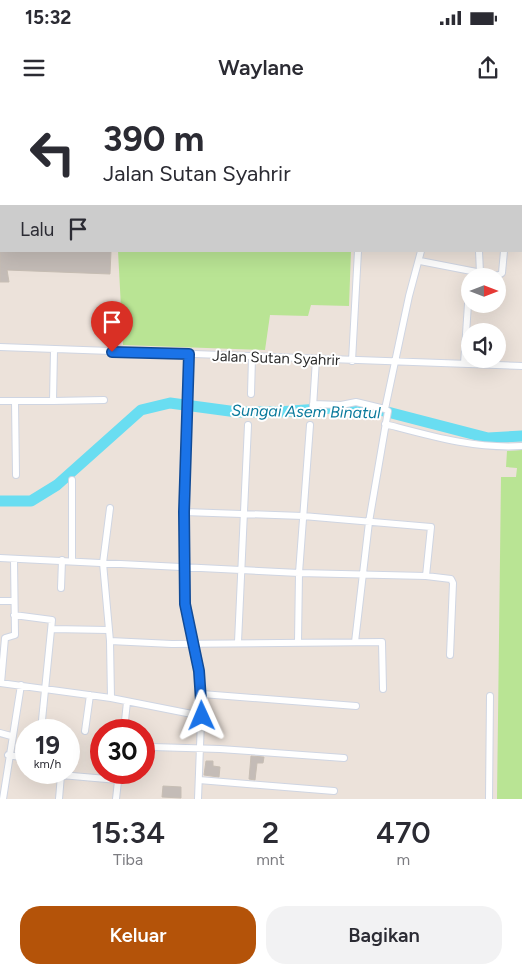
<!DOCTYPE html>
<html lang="id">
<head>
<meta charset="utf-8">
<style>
  :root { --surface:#fff; --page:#f2f2f3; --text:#2b2b33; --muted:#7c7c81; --accent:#b45309 }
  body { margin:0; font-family:Figtree,sans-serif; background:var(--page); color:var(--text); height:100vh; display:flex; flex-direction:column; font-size:19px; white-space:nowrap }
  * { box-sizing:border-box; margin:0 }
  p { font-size:16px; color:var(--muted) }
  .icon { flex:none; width:28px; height:28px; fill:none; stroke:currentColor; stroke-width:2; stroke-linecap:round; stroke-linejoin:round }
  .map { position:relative; height:699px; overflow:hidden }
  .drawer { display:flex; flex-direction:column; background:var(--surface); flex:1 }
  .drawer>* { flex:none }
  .top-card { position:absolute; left:0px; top:0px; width:522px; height:152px; box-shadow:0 5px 20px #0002; background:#fff; color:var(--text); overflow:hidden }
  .needle { width:32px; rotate:90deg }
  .tools { position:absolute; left:461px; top:168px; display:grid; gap:10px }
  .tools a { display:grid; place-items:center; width:45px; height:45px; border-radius:50%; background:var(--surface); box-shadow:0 5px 20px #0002; font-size:25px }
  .speed { position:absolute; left:15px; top:619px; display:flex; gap:10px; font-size:25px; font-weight:700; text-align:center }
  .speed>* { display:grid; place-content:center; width:65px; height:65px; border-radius:50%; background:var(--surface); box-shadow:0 5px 20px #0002; line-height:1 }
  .speed small { font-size:12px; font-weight:400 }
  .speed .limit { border:8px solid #d22; background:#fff; color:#111 }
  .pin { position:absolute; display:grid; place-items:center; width:42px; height:42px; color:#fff; margin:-51px -21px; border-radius:50% 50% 50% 0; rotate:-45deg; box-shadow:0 0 5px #0007 }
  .pin .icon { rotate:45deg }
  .me { position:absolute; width:55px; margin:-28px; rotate:359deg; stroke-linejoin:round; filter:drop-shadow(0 0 4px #0008) }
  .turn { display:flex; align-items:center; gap:18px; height:105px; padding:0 20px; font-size:22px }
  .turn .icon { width:65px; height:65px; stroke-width:2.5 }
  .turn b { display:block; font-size:35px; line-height:42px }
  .then { display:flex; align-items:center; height:48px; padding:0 20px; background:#0003; gap:10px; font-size:19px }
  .eta { display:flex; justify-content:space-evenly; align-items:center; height:85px; text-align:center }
  .eta b { font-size:30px; font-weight:600; line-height:35px }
  .primary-button { display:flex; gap:10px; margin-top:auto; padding:10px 20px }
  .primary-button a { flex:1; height:58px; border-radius:20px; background:var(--accent); color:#fff; font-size:20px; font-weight:600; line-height:58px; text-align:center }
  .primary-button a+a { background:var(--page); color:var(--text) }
  .status { display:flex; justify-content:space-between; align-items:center; height:35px; padding:0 25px; background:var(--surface); direction:ltr }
  .status svg { height:14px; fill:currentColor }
  header { display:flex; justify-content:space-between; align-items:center; height:65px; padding:0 20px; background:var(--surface); font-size:22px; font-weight:600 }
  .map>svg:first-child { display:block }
  .green { fill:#b9e494 }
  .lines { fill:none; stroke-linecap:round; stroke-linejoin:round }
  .river { stroke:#69ddf1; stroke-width:11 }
  .building { fill:#c4bcb7; stroke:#c7beb4 }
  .minor-casing { stroke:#cfd5e2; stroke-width:8 }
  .minor { stroke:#fff; stroke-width:6 }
  .route-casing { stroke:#114b97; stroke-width:12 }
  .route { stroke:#1a73e8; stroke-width:9 }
  .labels { text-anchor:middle; stroke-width:4; stroke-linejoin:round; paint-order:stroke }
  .street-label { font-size:15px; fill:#292929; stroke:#fff }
  .water-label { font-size:16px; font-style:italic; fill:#0a7a9c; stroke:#fff }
</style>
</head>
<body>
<div class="status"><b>15:32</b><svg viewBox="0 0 49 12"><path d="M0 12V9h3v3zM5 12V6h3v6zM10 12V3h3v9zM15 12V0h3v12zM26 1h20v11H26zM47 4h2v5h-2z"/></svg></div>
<header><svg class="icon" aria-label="menu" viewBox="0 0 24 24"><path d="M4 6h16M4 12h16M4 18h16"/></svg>Waylane<svg class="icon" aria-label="share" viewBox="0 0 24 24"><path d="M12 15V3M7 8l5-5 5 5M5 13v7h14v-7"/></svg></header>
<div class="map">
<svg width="522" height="699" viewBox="0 0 522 699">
  <rect width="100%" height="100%" fill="#ece2da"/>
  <!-- green -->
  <path class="green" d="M45,0H352V1H46Z
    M118,151H351L349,206L311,205L308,216L270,215L265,250L123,245Z
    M522,350V699H497L501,377H516L517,368L506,367L507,351Z"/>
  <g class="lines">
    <!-- river -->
    <path class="river" d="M0,401H31L57,385L141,310L170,303L237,312H278L333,308L376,309L488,338L522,336"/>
  </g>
  <!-- building -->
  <path class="building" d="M0,151H111L110,174L7,170L9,182H0Z
    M251,656L264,657L263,663H257L255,680L249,679Z
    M206,661H213V666L220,667L219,677L204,675Z
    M163,686L181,687V698L162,697Z"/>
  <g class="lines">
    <defs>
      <path id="minor" d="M412,1L413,0
        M521,16L522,15
        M479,151L480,173
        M420,161L497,176L502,173L504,151
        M0,247L522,266
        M189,254L183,465L185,504L202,594L198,699
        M352,261L358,151
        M464,264L468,204
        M251,294L252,257
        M0,301H53L54,250
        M15,301L16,375
        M53,301L104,300
        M313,304L341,305L356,302L385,309
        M313,307L316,259
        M385,324C431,336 474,349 522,346
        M110,408L103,463L110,541L111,598
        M184,412L303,416L431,427L426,476
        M0,458L299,473L426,476L451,479L453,483L450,555
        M72,460V380
        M61,488L62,460
        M0,501H14
        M14,515L52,520L41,630
        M52,529L108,530
        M110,541L172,544L382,542L383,589
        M238,542L248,325
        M298,542L299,473L310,325
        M355,542L369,422L388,311L385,309L409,196L421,151
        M0,583L111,598L202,616
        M1,583L5,538L15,535L14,459
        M202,594L356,606
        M124,630L127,602
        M85,631L90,595
        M0,633L11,636
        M152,647L220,649L344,658
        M8,655L26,658
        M199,680L334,691
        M3,699L21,585
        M59,699L61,675L118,680
        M116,699L119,672
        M489,699L490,596"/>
    </defs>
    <!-- minor casing -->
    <use href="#minor" class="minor-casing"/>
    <!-- minor -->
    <use href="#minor" class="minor"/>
  </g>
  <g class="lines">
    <defs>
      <path id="route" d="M112,252L189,254L184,412L185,504L199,571L202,616"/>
    </defs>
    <!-- route casing -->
    <use href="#route" class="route-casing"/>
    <!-- route -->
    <use href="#route" class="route"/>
  </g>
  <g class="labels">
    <!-- street labels -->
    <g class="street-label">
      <text transform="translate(276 258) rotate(2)" y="5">Jalan Sutan Syahrir</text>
    </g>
    <!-- water labels -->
    <g class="water-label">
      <text transform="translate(306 311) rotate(1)" y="6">Sungai Asem Binatul</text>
    </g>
  </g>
</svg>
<div class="tools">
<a><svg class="needle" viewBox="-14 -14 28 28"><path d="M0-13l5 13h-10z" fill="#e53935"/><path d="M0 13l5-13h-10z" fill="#7c7c81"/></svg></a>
<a><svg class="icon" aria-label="sound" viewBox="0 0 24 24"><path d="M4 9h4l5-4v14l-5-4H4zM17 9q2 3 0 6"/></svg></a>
</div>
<div class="speed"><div>19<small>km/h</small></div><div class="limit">30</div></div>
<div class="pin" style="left:112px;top:252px;background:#d93025"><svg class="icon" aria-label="arrive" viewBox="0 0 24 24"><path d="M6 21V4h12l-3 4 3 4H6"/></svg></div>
<svg class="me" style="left:202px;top:616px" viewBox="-20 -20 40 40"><path d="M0-17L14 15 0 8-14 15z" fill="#1a73e8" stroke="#fff" stroke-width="4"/></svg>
<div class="top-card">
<div class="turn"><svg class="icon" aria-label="left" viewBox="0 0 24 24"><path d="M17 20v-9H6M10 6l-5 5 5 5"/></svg><div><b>390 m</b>Jalan Sutan Syahrir</div></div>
<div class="then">Lalu<svg class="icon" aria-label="arrive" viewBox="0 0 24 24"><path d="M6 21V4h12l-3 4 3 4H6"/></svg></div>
</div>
</div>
<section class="drawer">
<div class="eta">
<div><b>15:34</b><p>Tiba</p></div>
<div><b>2</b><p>mnt</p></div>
<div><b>470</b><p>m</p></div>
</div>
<div class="primary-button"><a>Keluar</a><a>Bagikan</a></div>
</section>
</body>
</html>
